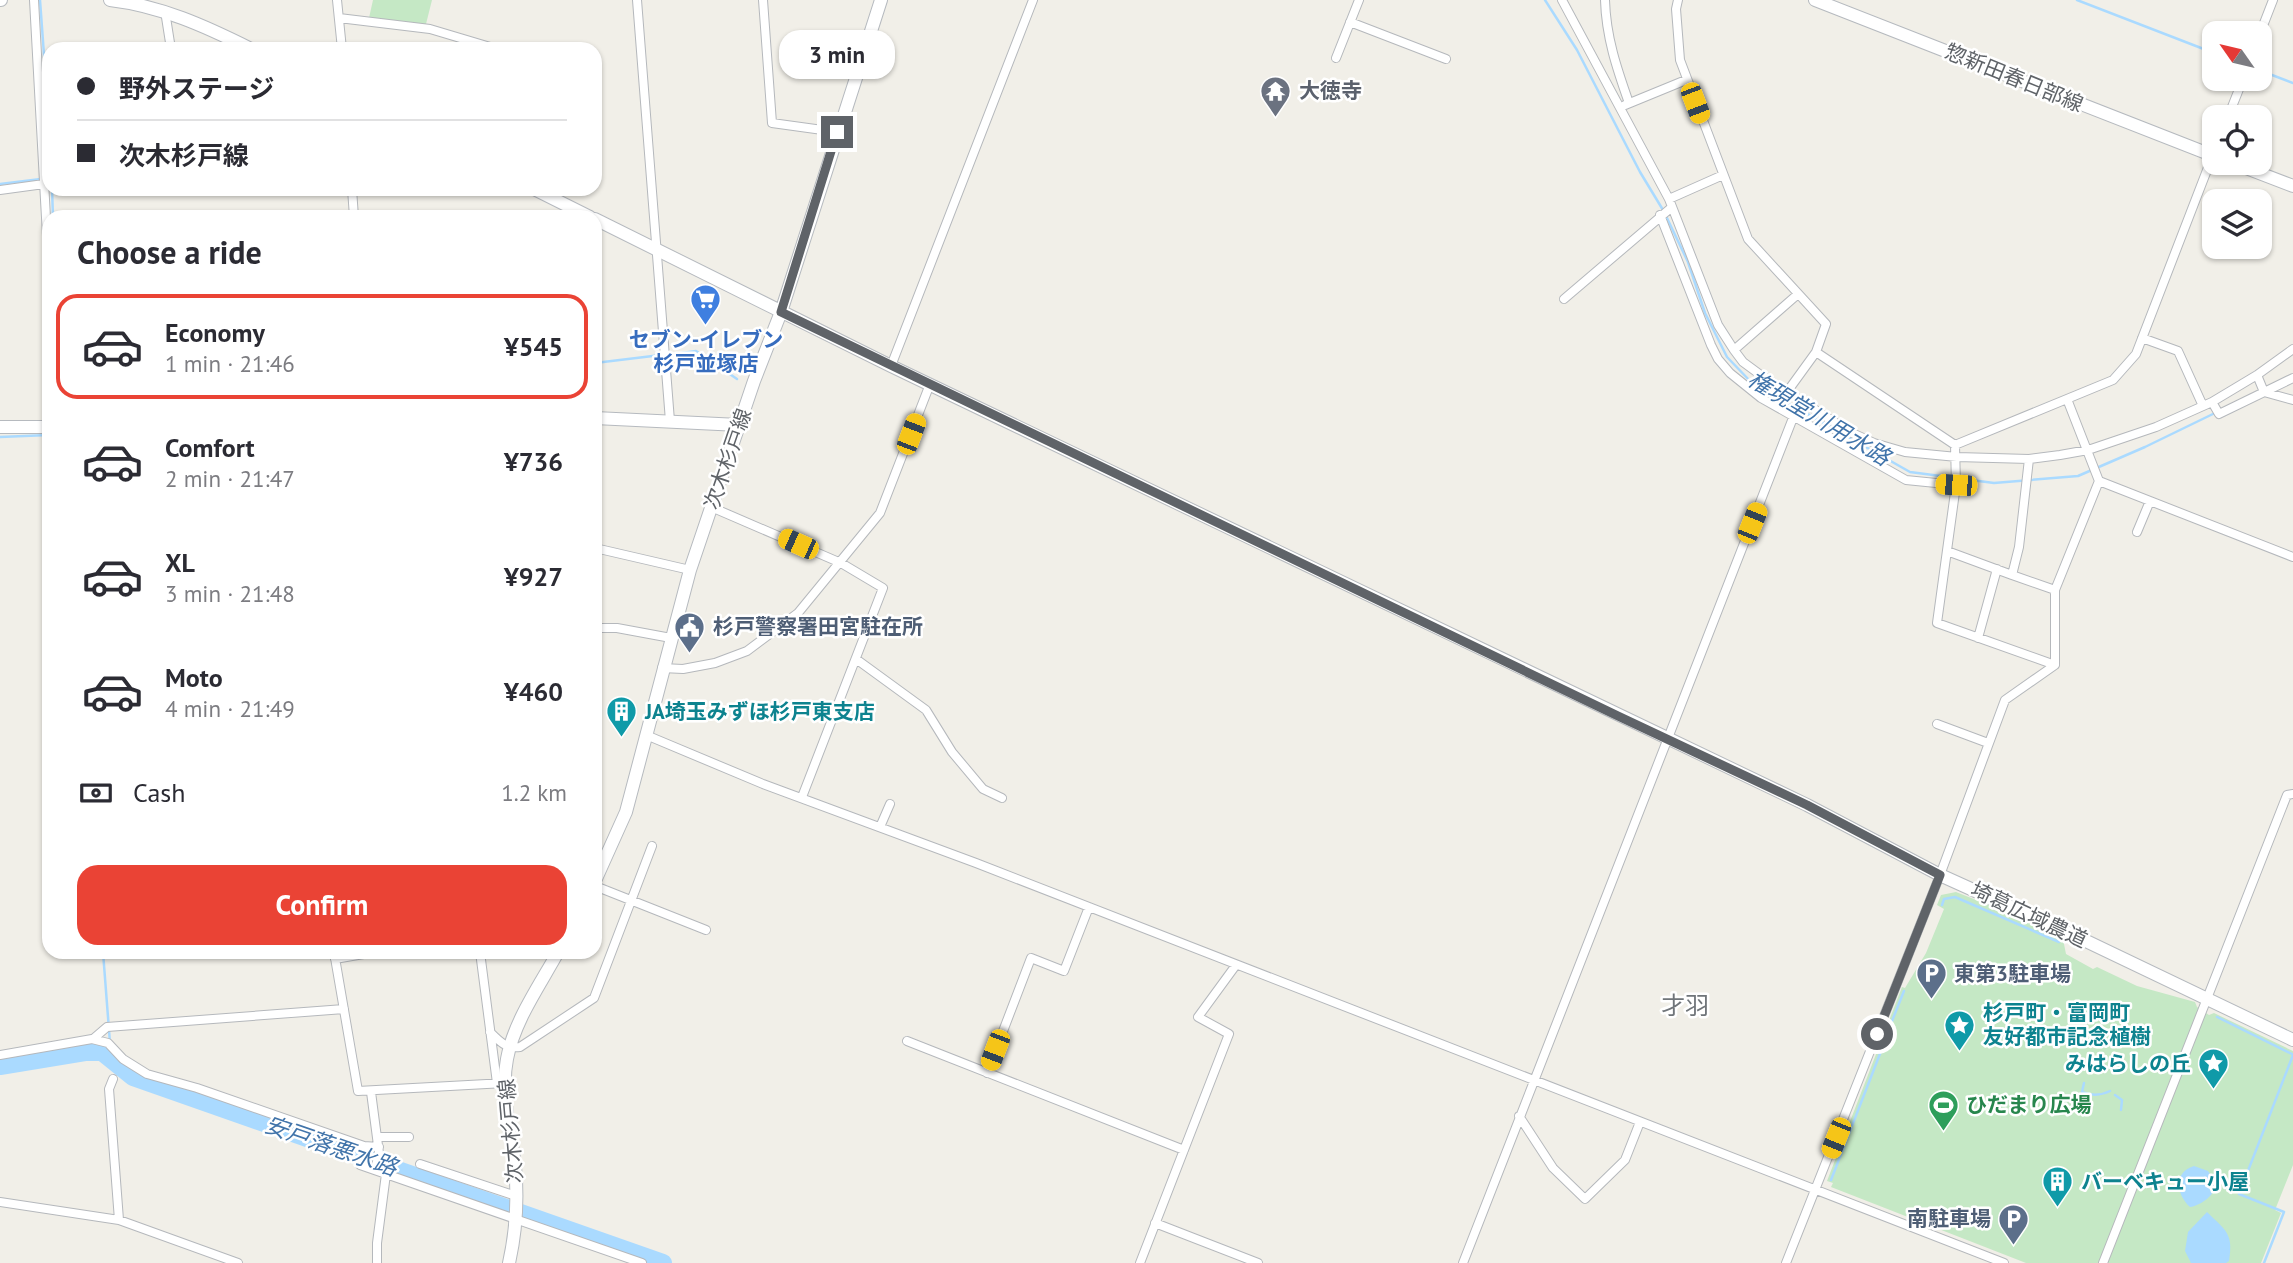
<!DOCTYPE html>
<meta charset="utf-8">
<style>
:root{--surface:#fff;--page:#f2f2f3;--text:#2b2b33;--muted:#7c7c81;--line:#e1e1e2;--accent:#ea4335}
body{margin:0;font-family:"PT Sans","Noto Sans JP",sans-serif;background:var(--page);color:var(--text);height:100vh;display:flex;flex-direction:column;font-size:26px;white-space:nowrap}
*{box-sizing:border-box;margin:0}
p{font-size:23px;color:var(--muted)}
.icon{flex:none;width:38px;height:38px;fill:none;stroke:currentColor;stroke-width:2;stroke-linecap:round;stroke-linejoin:round}
.map{position:relative;flex:1;overflow:hidden}
.side{position:absolute;left:42px;top:210px;width:560px;height:749px;display:flex;flex-direction:column;background:var(--surface);border-radius:21px;box-shadow:0 2px 5px #0004}
.side>*{flex:none}
.top-card{position:absolute;left:42px;top:42px;width:560px;height:154px;border-radius:21px;box-shadow:0 2px 5px #0004;display:grid;align-content:center;height:154px;padding:0 35px;background:var(--surface)}
.needle{width:46px;rotate:304deg}
.fabs{position:absolute;left:2202px;top:21px;display:grid;gap:14px}
.fabs a{display:grid;place-items:center;width:70px;height:70px;border-radius:14px;background:var(--surface);box-shadow:0 2px 5px #0004;font-size:35px}
.end{position:absolute;width:32px;height:32px;margin:-16px;border:9px solid #5f6368;background:#fff;box-shadow:0 0 0 4px #fff}
.from{border-radius:50%}
.bubble{position:absolute;height:49px;border-radius:21px;background:var(--surface);box-shadow:0 2px 5px #0004;font-size:23px;font-weight:800;line-height:49px;text-align:center}
.car{position:absolute;width:21px;height:42px;margin:-21px -10px;border-radius:9px;box-shadow:0 0 5px 2px #0007;background:linear-gradient(#f5c518 24%,#345 0 40%,#f5c518 0 76%,#345 0 86%,#f5c518 0)}
.top-card b{display:flex;align-items:center;gap:24px;height:66px;font-size:26px}
.top-card b+b{border-top:2px solid var(--line)}
.top-card i{width:18px;height:18px;background:var(--text)}
ul{padding:0;list-style:none}
li{display:flex;align-items:center;gap:21px;height:105px;margin:0 14px 10px;padding:0 21px;border:4px solid transparent;border-radius:21px}
li div{flex:1}
li b{display:block;font-size:26px}
li em{font-style:normal;font-weight:800}
li.on{border-color:var(--accent)}
li>.icon{width:63px;height:63px;stroke-width:1.5}
h2{padding:0 35px;font-size:32px;line-height:84px}
.pay{display:flex;align-items:center;gap:18px;height:77px;padding:0 35px;font-size:26px}
.pay p{margin-inline-start:auto}
.cta{display:flex;gap:14px;margin-top:auto;padding:14px 35px}
.cta a{flex:1;height:80px;border-radius:21px;background:var(--accent);color:#fff;font-size:28px;font-weight:800;line-height:80px;text-align:center}
.map>svg:first-child{display:block}
.green{fill:#c5e8c5}
.water{fill:#aadaff}
.lines{fill:none;stroke-linecap:round;stroke-linejoin:round}
.stream{stroke:#aadaff;stroke-width:2.5}
.river{stroke:#aadaff;stroke-width:18}
.street-casing{stroke:#b5b8bc;stroke-width:10}
.secondary-casing{stroke:#b6babf;stroke-width:14}
.street{stroke:#fff;stroke-width:8}
.secondary{stroke:#fff;stroke-width:12}
.route{stroke:#5f6368;stroke-width:9}
.labels{text-anchor:middle;stroke-width:5;stroke-linejoin:round;paint-order:stroke}
.street-label{font-size:21px;fill:#5f6368;stroke:#fff}
.worship-label{font-size:21px;font-weight:bold;fill:#5b616d;stroke:#fff;text-anchor:start}
.shop-label{font-size:21px;font-weight:bold;fill:#366cbe;stroke:#fff}
.service-label{font-size:21px;font-weight:bold;fill:#4e5e75;stroke:#fff;text-anchor:start}
.culture-label{font-size:21px;font-weight:bold;fill:#0d838f;stroke:#fff;text-anchor:start}
.leisure-label{font-size:21px;font-weight:bold;fill:#27864d;stroke:#fff;text-anchor:start}
.water-label{font-size:23px;font-style:italic;fill:#4174aa;stroke:#fff}
.quarter-label{font-size:24px;fill:#70757a;stroke:#fff}
</style>
<div class="map">
<svg width="2293" height="1263" viewBox="0 0 2293 1263">
<rect width="100%" height="100%" fill="#f1efe8"/>
<!-- green -->
<path class="green" d="M373 0H432L426 24 423 25 369 18Z
M1956 892 2019 917 2063 939 2066 954 2093 969 2097 967 2137 986 2195 1002 2197 1007 2209 1015 2214 1013 2293 1051V1165L2275 1210 2281 1213 2261 1263H2026L1831 1187 1833 1183 1827 1181 1902 987 1905 988 1926 953 1944 909 1937 905 1941 895Z"/>
<!-- water -->
<path class="water" d="M2194 1166 2208 1171C2210 1174 2214 1178 2215 1182 2218 1194 2200 1206 2190 1207 2177 1195 2172 1173 2194 1166Z
M2207 1212C2225 1230 2234 1233 2229 1261L2226 1263H2191L2185 1251 2188 1232Z"/>
<g class="lines">
<!-- stream -->
<path class="stream" d="M40 0 49 124
M1545 0 1577 50 1640 172 1663 210
M2077 0 2214 53
M2259 70 2293 83
M0 184 49 178
M52 189 53 217
M1666 216 1688 262 1705 313 1727 357 1751 382 1910 472 1994 483 2078 476 2145 447 2217 412
M668 355 696 351 737 379
M595 363 661 355
M0 437 49 435
M1942 905 1944 899 1955 897 2059 942
M103 952 110 1043
M2217 1017 2292 1054
M1886 1036 1904 991
M111 1050V1061
M2084 1083 2082 1092C2092 1096 2100 1096 2110 1091
M2115 1095 2122 1100 2121 1110
M1831 1180 1883 1046
M2264 1263 2284 1212 2239 1194 2293 1055"/>
<!-- river -->
<path class="river" d="M0 1066 85 1052H102L133 1077 663 1263"/>
<defs>
<path id="street" d="M34 0 49 272
M337 0 342 49
M637 0 670 421
M763 0 772 123 837 132
M1562 0 1669 199 1718 325 1734 350 1743 362 1762 376 1850 432 1874 443 1905 452 1957 457 2029 459 2060 455 2088 450 2156 427 2212 402 2257 375 2293 349
M1605 0C1606 37 1617 69 1629 103
M1678 0 1676 9 1680 60 1748 239 1826 324 1816 352 1787 392
M165 11 171 49
M339 18 430 29 497 49
M1350 22 1446 59
M2259 36 2273 0
M1336 58 1359 0
M1625 105 1686 80
M2228 117 2243 79
M352 189 354 217
M0 190 44 184
M1669 199 1723 175
M1660 215 1711 345 1718 359 1730 373 1761 398 1906 480 1956 485
M1564 299 1672 207
M2142 338 2178 351 2203 406
M1734 350 1798 294
M1816 352 1955 445 2113 380 2136 354 2214 152
M891 366 1033 0
M2257 375 2264 392 2293 400
M2067 399 2099 481 2293 557
M2212 402 2219 414 2293 378
M1955 445 1956 485 1937 623 2055 665
M711 507 841 563 883 588 802 797
M2137 532 2150 501
M595 548 690 570
M1947 551 2012 575
M2055 590 2099 481
M595 628H617L671 638
M1978 638 1997 569
M856 659 926 710 952 752 983 789 1002 798
M662 668 683 669 715 663 747 651 798 613 880 513 930 384
M595 688V711
M1937 724 1988 743
M646 735 763 784 976 863 2004 1263
M880 827 890 804
M595 886 706 930
M334 952 358 1091 505 1083
M480 952 497 1083
M335 959 375 952
M490 1032C499 1041 506 1049 520 1047L594 998 652 846
M93 1039 107 1027 344 1009
M907 1041 1184 1150
M0 1055 92 1039 108 1043 123 1059 147 1074 197 1088 364 1146 379 1147
M987 1073 1031 958 1064 971 1089 907
M113 1079 109 1089 119 1220
M371 1092 379 1153 375 1170
M1519 1116 1553 1168 1585 1199 1625 1160 1640 1122
M377 1137H409
M420 1164 516 1196
M360 1165 642 1263
M0 1202 119 1220 238 1263
M1155 1223 1258 1263
M377 1263V1243L386 1174
M1140 1263 1229 1034 1198 1017 1236 965
M1463 1263 1800 400
M1786 1263 1940 875 2005 700 2055 665V590L2012 575 2019 547 2029 459
M2103 1263 2287 795 2293 794"/>
<path id="secondary" d="M0 0H1
M110 0C161 6 205 26 251 49
M1815 0 2214 156
M2233 163 2293 186
M534 189 590 217
M595 219 891 366 1807 805 1940 875 2086 941 2293 1040
M595 418 739 425
M0 427H49
M595 881 626 812 690 570 754 381 781 312 881 0
M509 1263C516 1232 518 1198 515 1166 511 1131 500 1094 507 1059 514 1021 540 985 558 952"/>
</defs>
<!-- street casing -->
<use href="#street" class="street-casing"/>
<!-- secondary casing -->
<use href="#secondary" class="secondary-casing"/>
<!-- street -->
<use href="#street" class="street"/>
<!-- secondary -->
<use href="#secondary" class="secondary"/>
</g>
<g class="lines">
<!-- route -->
<path class="route" d="M837 132 781 312 1618 716 1807 805 1940 875 1877 1034"/>
</g>
<!-- icons -->
<defs>
<symbol id="temple-pin" viewBox="-11 -11 22 30"><path d="M0 17L-7.5 6A9.5 9.5 0 1 1 7.5 6Z" fill="#6b7280" stroke="#fff"/><path d="M0-6L5-2H3V0L6.5 2.5H4V6H1.5V3h-3V6H-4V2.5H-6.5L-3 0V-2H-5Z" fill="#fff"/></symbol>
<symbol id="supermarket-pin" viewBox="-11 -11 22 30"><path d="M0 17L-7.5 6A9.5 9.5 0 1 1 7.5 6Z" fill="#3f7fe0" stroke="#fff"/><path d="M-6-5.5h2.5l.6 2H6L4.5 2H-2.5L-4.4-4H-6ZM-1.5 3.2a1.3 1.3 0 1 0 .1 0ZM3 3.2a1.3 1.3 0 1 0 .1 0Z" fill="#fff"/></symbol>
<symbol id="civic-pin" viewBox="-11 -11 22 30"><path d="M0 17L-7.5 6A9.5 9.5 0 1 1 7.5 6Z" fill="#5c6f8a" stroke="#fff"/><path d="M-.6-6.5H3V-4.5H.6V-3L4-1V1h2V6H-6V1h2V-1L-.6-3ZM-1.2 2.5V6h2.4V2.5Z" fill="#fff"/></symbol>
<symbol id="building-pin" viewBox="-11 -11 22 30"><path d="M0 17L-7.5 6A9.5 9.5 0 1 1 7.5 6Z" fill="#0f9aa8" stroke="#fff"/><path d="M-4-6H4V6H1V3H-1V6H-4ZM-2.5-4.3h1.7v1.8h-1.7ZM.8-4.3h1.7v1.8H.8ZM-2.5-1h1.7V.8h-1.7ZM.8-1h1.7V.8H.8Z" fill="#fff"/></symbol>
<symbol id="parking-pin" viewBox="-11 -11 22 30"><path d="M0 17L-7.5 6A9.5 9.5 0 1 1 7.5 6Z" fill="#5c6f8a" stroke="#fff"/><path d="M-3.5-5.5H1a3.5 3.5 0 0 1 0 7H-1V5.5H-3.5ZM-1-3.4V-.6H.8a1.4 1.4 0 0 0 0-2.8Z" fill="#fff"/></symbol>
<symbol id="sight-pin" viewBox="-11 -11 22 30"><path d="M0 17L-7.5 6A9.5 9.5 0 1 1 7.5 6Z" fill="#0f9aa8" stroke="#fff"/><path d="M0-6L1.8-2.2L6-1.7L2.9 1.2L3.7 5.4L0 3.3L-3.7 5.4L-2.9 1.2L-6-1.7L-1.8-2.2Z" fill="#fff"/></symbol>
<symbol id="stadium-pin" viewBox="-11 -11 22 30"><path d="M0 17L-7.5 6A9.5 9.5 0 1 1 7.5 6Z" fill="#2e9e5b" stroke="#fff"/><path d="M0-5a6.5 5 0 1 0 0 10a6.5 5 0 1 0 0-10ZM-3.5-1.8h7v3.6h-7Z" fill="#fff"/></symbol>
</defs>
<g fill-rule="evenodd">
<use href="#temple-pin" x="1258" y="74" width="35" height="47"/>
<use href="#supermarket-pin" x="688" y="282" width="35" height="47"/>
<use href="#civic-pin" x="672" y="610" width="35" height="47"/>
<use href="#building-pin" x="604" y="694" width="35" height="47"/>
<use href="#parking-pin" x="1914" y="956" width="35" height="47"/>
<use href="#sight-pin" x="1942" y="1008" width="35" height="47"/>
<use href="#sight-pin" x="2196" y="1046" width="35" height="47"/>
<use href="#stadium-pin" x="1926" y="1088" width="35" height="47"/>
<use href="#building-pin" x="2040" y="1164" width="35" height="47"/>
<use href="#parking-pin" x="1996" y="1202" width="35" height="47"/>
</g>
<g class="labels">
<!-- street labels -->
<g class="street-label">
<text transform="translate(2014 78) rotate(22)" y="7">惣新田春日部線</text>
<text transform="translate(728 459) rotate(-71)" y="7">次木杉戸線</text>
<text transform="translate(2029 915) rotate(25)" y="7">埼葛広域農道</text>
<text transform="translate(511 1131) rotate(-95)" y="7">次木杉戸線</text>
</g>
<!-- worship labels -->
<g class="worship-label">
<text x="1299" y="98">大徳寺</text>
</g>
<!-- shop labels -->
<g class="shop-label">
<text x="706" y="347">セブン-イレブン<tspan x="706" dy="24">杉戸並塚店</tspan></text>
</g>
<!-- service labels -->
<g class="service-label">
<text x="713" y="634">杉戸警察署田宮駐在所</text>
<text x="1954" y="981">東第3駐車場</text>
<text x="1991" y="1226" text-anchor="end">南駐車場</text>
</g>
<!-- culture labels -->
<g class="culture-label">
<text x="645" y="719">JA埼玉みずほ杉戸東支店</text>
<text x="1983" y="1020">杉戸町・富岡町<tspan x="1983" dy="24">友好都市記念植樹</tspan></text>
<text x="2191" y="1071" text-anchor="end">みはらしの丘</text>
<text x="2081" y="1189">バーベキュー小屋</text>
</g>
<!-- leisure labels -->
<g class="leisure-label">
<text x="1966" y="1112">ひだまり広場</text>
</g>
<!-- water labels -->
<g class="water-label">
<text transform="translate(1819 418) rotate(31)" y="8">権現堂川用水路</text>
<text transform="translate(331 1146) rotate(19)" y="8">安戸落悪水路</text>
</g>
<!-- quarter labels -->
<g class="quarter-label">
<text x="1685" y="1014">才羽</text>
</g>
</g>
</svg>
<div class="fabs">
<a><svg class="needle" viewBox="-14 -14 28 28"><path d="M0-13l5 13h-10z" fill="#e53935"/><path d="M0 13l5-13h-10z" fill="#7c7c81"/></svg></a>
<a><svg class="icon" aria-label="locate" viewBox="0 0 24 24"><circle cx="12" cy="12" r="6"/><path d="M12 2v4M12 18v4M2 12h4M18 12h4"/></svg></a>
<a><svg class="icon" aria-label="layers" viewBox="0 0 24 24"><path d="M12 4l9 5-9 5-9-5zM3 14l9 5 9-5"/></svg></a>
</div>
<i class="end from" style="left:1877px;top:1034px"></i>
<i class="end" style="left:837px;top:132px"></i>
<div class="bubble" style="left:779px;top:30px;width:116px">3 min</div>
<i class="car" style="left:1695px;top:103px;rotate:159deg"></i>
<i class="car" style="left:911px;top:434px;rotate:21deg"></i>
<i class="car" style="left:1956px;top:485px;rotate:273deg"></i>
<i class="car" style="left:1752px;top:523px;rotate:22deg"></i>
<i class="car" style="left:798px;top:544px;rotate:294deg"></i>
<i class="car" style="left:995px;top:1050px;rotate:201deg"></i>
<i class="car" style="left:1836px;top:1138px;rotate:202deg"></i>
<div class="top-card">
<b><i class="from"></i>野外ステージ</b>
<b><i></i>次木杉戸線</b>
</div>
<section class="side">
<h2>Choose a ride</h2>
<ul>
<li class="on"><svg class="icon" aria-label="car" viewBox="0 0 24 24"><path d="M5 17H2v-5l4-1 3-4h7l3 4 3 1v5h-3M9 17h6M6 11h13"/><circle cx="7" cy="17" r="2"/><circle cx="17" cy="17" r="2"/></svg><div><b>Economy</b><p>1 min · 21:46</p></div><em>¥545</em></li>
<li><svg class="icon" aria-label="car" viewBox="0 0 24 24"><path d="M5 17H2v-5l4-1 3-4h7l3 4 3 1v5h-3M9 17h6M6 11h13"/><circle cx="7" cy="17" r="2"/><circle cx="17" cy="17" r="2"/></svg><div><b>Comfort</b><p>2 min · 21:47</p></div><em>¥736</em></li>
<li><svg class="icon" aria-label="car" viewBox="0 0 24 24"><path d="M5 17H2v-5l4-1 3-4h7l3 4 3 1v5h-3M9 17h6M6 11h13"/><circle cx="7" cy="17" r="2"/><circle cx="17" cy="17" r="2"/></svg><div><b>XL</b><p>3 min · 21:48</p></div><em>¥927</em></li>
<li><svg class="icon" aria-label="car" viewBox="0 0 24 24"><path d="M5 17H2v-5l4-1 3-4h7l3 4 3 1v5h-3M9 17h6M6 11h13"/><circle cx="7" cy="17" r="2"/><circle cx="17" cy="17" r="2"/></svg><div><b>Moto</b><p>4 min · 21:49</p></div><em>¥460</em></li>
</ul>
<div class="pay"><svg class="icon" aria-label="cash" viewBox="0 0 24 24"><path d="M3 7h18v10H3z"/><circle cx="12" cy="12" r="2"/></svg>Cash<p>1.2 km</p></div>
<div class="cta"><a>Confirm</a></div>
</section>
</div>
